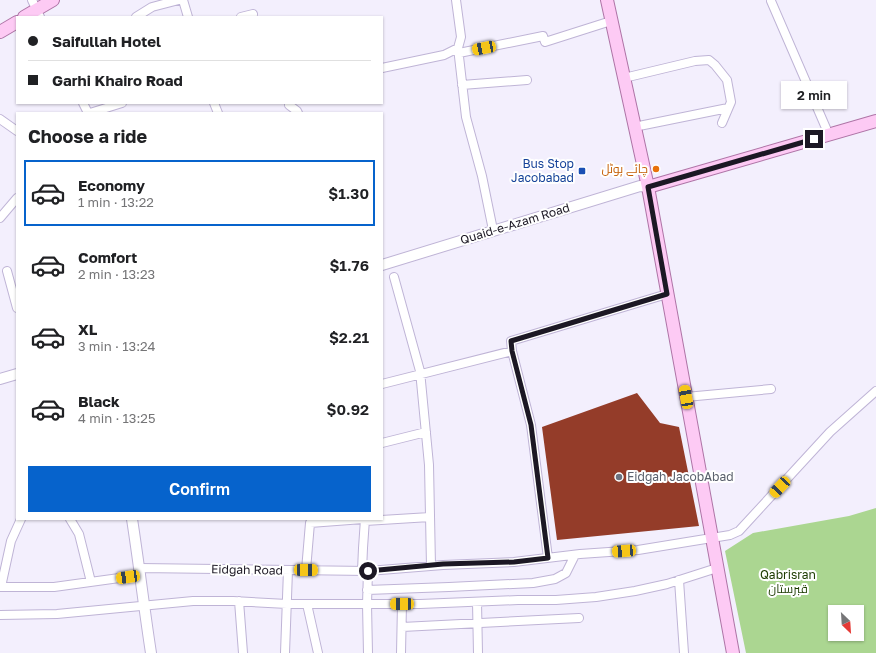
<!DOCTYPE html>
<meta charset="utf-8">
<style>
:root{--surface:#fff;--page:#f6f6f6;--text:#202124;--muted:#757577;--line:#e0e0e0;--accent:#0663cc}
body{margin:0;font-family:"Golos Text",Cairo,sans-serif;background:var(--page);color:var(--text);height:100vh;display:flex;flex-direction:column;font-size:15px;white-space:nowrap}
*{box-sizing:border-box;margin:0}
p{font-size:13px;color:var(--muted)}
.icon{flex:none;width:22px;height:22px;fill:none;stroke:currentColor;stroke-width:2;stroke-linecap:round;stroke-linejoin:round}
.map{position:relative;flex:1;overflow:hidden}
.sheet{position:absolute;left:16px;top:112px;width:367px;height:408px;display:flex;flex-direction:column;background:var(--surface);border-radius:0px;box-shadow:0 1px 3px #0004}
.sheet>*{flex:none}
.banner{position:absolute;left:16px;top:16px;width:367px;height:88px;border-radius:0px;box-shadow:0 1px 3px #0004;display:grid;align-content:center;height:88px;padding:0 12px;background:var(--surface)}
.needle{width:26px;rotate:155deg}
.controls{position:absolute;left:828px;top:605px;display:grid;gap:8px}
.controls a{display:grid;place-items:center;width:36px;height:36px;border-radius:0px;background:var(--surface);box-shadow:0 1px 3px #0004;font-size:20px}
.end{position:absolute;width:18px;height:18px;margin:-9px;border:5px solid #1c1824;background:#fff;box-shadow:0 0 0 2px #fff}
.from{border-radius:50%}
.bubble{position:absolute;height:28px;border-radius:0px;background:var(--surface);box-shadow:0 1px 3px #0004;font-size:13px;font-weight:600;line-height:28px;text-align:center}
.car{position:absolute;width:12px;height:24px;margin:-12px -6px;border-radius:5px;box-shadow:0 0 3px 1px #0007;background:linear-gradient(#f5c518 24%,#345 0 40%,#f5c518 0 76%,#345 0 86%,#f5c518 0)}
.banner b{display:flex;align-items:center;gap:14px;height:38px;font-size:15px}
.banner b+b{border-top:1px solid var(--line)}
.banner i{width:10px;height:10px;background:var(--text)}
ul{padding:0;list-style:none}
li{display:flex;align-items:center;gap:12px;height:66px;margin:0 8px 6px;padding:0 4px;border:2px solid transparent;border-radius:0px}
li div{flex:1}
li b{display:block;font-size:15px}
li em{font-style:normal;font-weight:600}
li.on{border-color:var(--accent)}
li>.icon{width:36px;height:36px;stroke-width:1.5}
h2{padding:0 12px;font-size:18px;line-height:48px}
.cta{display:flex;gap:8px;margin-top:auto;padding:8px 12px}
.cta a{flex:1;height:46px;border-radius:0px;background:var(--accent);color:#fff;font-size:16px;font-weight:600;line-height:46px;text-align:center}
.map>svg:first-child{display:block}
.green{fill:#abd691;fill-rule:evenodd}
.building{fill:#943c29}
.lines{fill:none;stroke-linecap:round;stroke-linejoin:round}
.minor-casing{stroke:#bfb4d6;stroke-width:10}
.tertiary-casing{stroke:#bfb4d6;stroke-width:12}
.primary-casing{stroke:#ae74a6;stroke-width:14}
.minor{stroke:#fff;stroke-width:8}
.tertiary{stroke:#fff;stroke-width:10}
.primary{stroke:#fdcaf4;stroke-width:12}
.route{stroke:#1c1824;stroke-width:5}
.food-dot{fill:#e8710a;stroke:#fff;stroke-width:1.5}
.transit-dot{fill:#1a4fb4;stroke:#fff;stroke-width:1.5}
.worship-dot{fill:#6b7280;stroke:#fff;stroke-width:1.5}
.labels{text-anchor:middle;stroke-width:4;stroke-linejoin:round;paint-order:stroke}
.transit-label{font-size:12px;fill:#164399;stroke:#fff;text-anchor:end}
.food-label{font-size:12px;fill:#c56008;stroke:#fff;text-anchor:end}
.street-label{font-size:12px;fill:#1c1824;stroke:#fff}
.worship-label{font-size:12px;fill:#5b616d;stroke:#fff;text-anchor:start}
.park-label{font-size:12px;fill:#1c3b00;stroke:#fff}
</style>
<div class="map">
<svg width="876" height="653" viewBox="0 0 876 653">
<rect width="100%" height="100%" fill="#f3effd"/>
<!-- green -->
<path class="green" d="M876 508V653H746L725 551 753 533 849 516ZM835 612H857V634H835Z"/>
<!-- building -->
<path class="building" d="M637 393 660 423 679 427 699 526 557 540 542 427Z"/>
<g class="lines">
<defs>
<path id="minor" d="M32 0 40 17
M183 0 188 17
M771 1 829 135
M136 17 152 7 179 0
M241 17 253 14
M458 48 466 117 482 176 493 230
M459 53 543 36 545 42 611 21
M382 68 444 55 458 48 461 37 456 0
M624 78 695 61 709 60 715 65 727 80 731 102 722 123
M462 85 527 80
M83 103 88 113
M214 103 218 113
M289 105 297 111 298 113
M90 113 122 103
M0 119 17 131
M634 127 728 108
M0 218 17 198
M7 271 17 308
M394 277 420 371 429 465 431 566
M382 384 512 351
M686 397 771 389
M382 443 426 432
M70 519 79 534 91 582
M365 521 430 517
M548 558 531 425 512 351 511 341 667 294
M140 568 368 571 443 565 514 562 580 554 638 550 730 535 739 531 830 432 876 391
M306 570 310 523 363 519
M362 571 363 548 365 519
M679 580 684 653
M0 587H54L141 575
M1 587 11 541 21 519
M367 590 449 587 533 583 555 579 566 573 575 555
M239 601 243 653
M477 602 478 653
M307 604 318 653
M0 615 57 614 193 601H233L287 604H420L518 600H556L596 597 635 591 667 584 717 568
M402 627 579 618
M285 653 288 570
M368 653 367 604 368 571
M401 653 402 604"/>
<path id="tertiary" d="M382 265 640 186 648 187
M0 379 17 374
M132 519C139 564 144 608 151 653"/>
<path id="primary" d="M607 0 648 187 733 653
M24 17 53 0
M0 32 17 22
M648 187 876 121"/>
</defs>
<!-- minor casing -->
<use href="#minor" class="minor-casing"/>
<!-- tertiary casing -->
<use href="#tertiary" class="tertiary-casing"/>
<!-- primary casing -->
<use href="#primary" class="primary-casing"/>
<!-- minor -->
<use href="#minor" class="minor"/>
<!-- tertiary -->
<use href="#tertiary" class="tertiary"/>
<!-- primary -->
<use href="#primary" class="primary"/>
</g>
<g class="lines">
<!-- route -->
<path class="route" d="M368 571 443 564 514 562 548 558 531 425 512 351 511 341 667 294 648 187 814 139"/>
</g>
<!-- markers -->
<circle class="food-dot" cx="656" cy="169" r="4"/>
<rect class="transit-dot" x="578" y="167" width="8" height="8" rx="2"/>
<circle class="worship-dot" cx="619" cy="477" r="4"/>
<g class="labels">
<!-- transit labels -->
<g class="transit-label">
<text x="574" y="168">Bus Stop<tspan x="574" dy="14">Jacobabad</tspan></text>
</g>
<!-- food labels -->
<g class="food-label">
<text x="648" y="173">چائے ہوٹل</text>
</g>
<!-- street labels -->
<g class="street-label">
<text transform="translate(515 224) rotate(-17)" y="4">Quaid-e-Azam Road</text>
<text transform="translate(247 570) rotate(1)" y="4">Eidgah Road</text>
</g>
<!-- worship labels -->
<g class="worship-label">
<text x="627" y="481">Eidgah JacobAbad</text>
</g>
<!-- park labels -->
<g class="park-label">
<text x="788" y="579">Qabrisran<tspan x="788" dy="14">قبرستان</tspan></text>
</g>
</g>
</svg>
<div class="controls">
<a><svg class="needle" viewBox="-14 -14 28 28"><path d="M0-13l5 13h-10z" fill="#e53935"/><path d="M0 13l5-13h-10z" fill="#757577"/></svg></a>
</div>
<i class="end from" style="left:368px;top:571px"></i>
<i class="end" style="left:814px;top:139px"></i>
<div class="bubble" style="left:781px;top:81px;width:66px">2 min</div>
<i class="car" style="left:484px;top:48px;rotate:259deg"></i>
<i class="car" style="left:686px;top:397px;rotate:350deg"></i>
<i class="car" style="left:780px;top:487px;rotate:223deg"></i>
<i class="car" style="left:624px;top:551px;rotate:266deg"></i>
<i class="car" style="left:306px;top:570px;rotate:91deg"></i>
<i class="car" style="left:128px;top:577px;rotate:262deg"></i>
<i class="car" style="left:402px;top:604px;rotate:270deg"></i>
<div class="banner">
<b><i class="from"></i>Saifullah Hotel</b>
<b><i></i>Garhi Khairo Road</b>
</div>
<section class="sheet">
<h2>Choose a ride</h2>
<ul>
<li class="on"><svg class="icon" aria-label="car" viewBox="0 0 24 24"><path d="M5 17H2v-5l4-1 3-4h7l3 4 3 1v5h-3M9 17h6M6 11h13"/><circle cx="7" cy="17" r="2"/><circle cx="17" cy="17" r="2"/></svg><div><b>Economy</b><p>1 min · 13:22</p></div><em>$1.30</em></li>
<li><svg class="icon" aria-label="car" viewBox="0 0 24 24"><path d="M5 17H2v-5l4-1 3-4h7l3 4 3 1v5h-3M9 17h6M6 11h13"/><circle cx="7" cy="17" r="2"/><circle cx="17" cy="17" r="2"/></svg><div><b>Comfort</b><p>2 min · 13:23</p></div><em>$1.76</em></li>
<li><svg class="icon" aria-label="car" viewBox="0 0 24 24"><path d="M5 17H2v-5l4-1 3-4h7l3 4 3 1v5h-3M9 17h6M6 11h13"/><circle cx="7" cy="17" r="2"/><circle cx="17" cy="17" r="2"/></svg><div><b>XL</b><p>3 min · 13:24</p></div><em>$2.21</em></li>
<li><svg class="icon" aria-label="car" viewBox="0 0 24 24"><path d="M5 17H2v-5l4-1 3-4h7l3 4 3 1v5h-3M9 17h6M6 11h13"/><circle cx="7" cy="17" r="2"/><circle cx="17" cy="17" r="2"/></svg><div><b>Black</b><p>4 min · 13:25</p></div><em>$0.92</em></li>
</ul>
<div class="cta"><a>Confirm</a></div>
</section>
</div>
